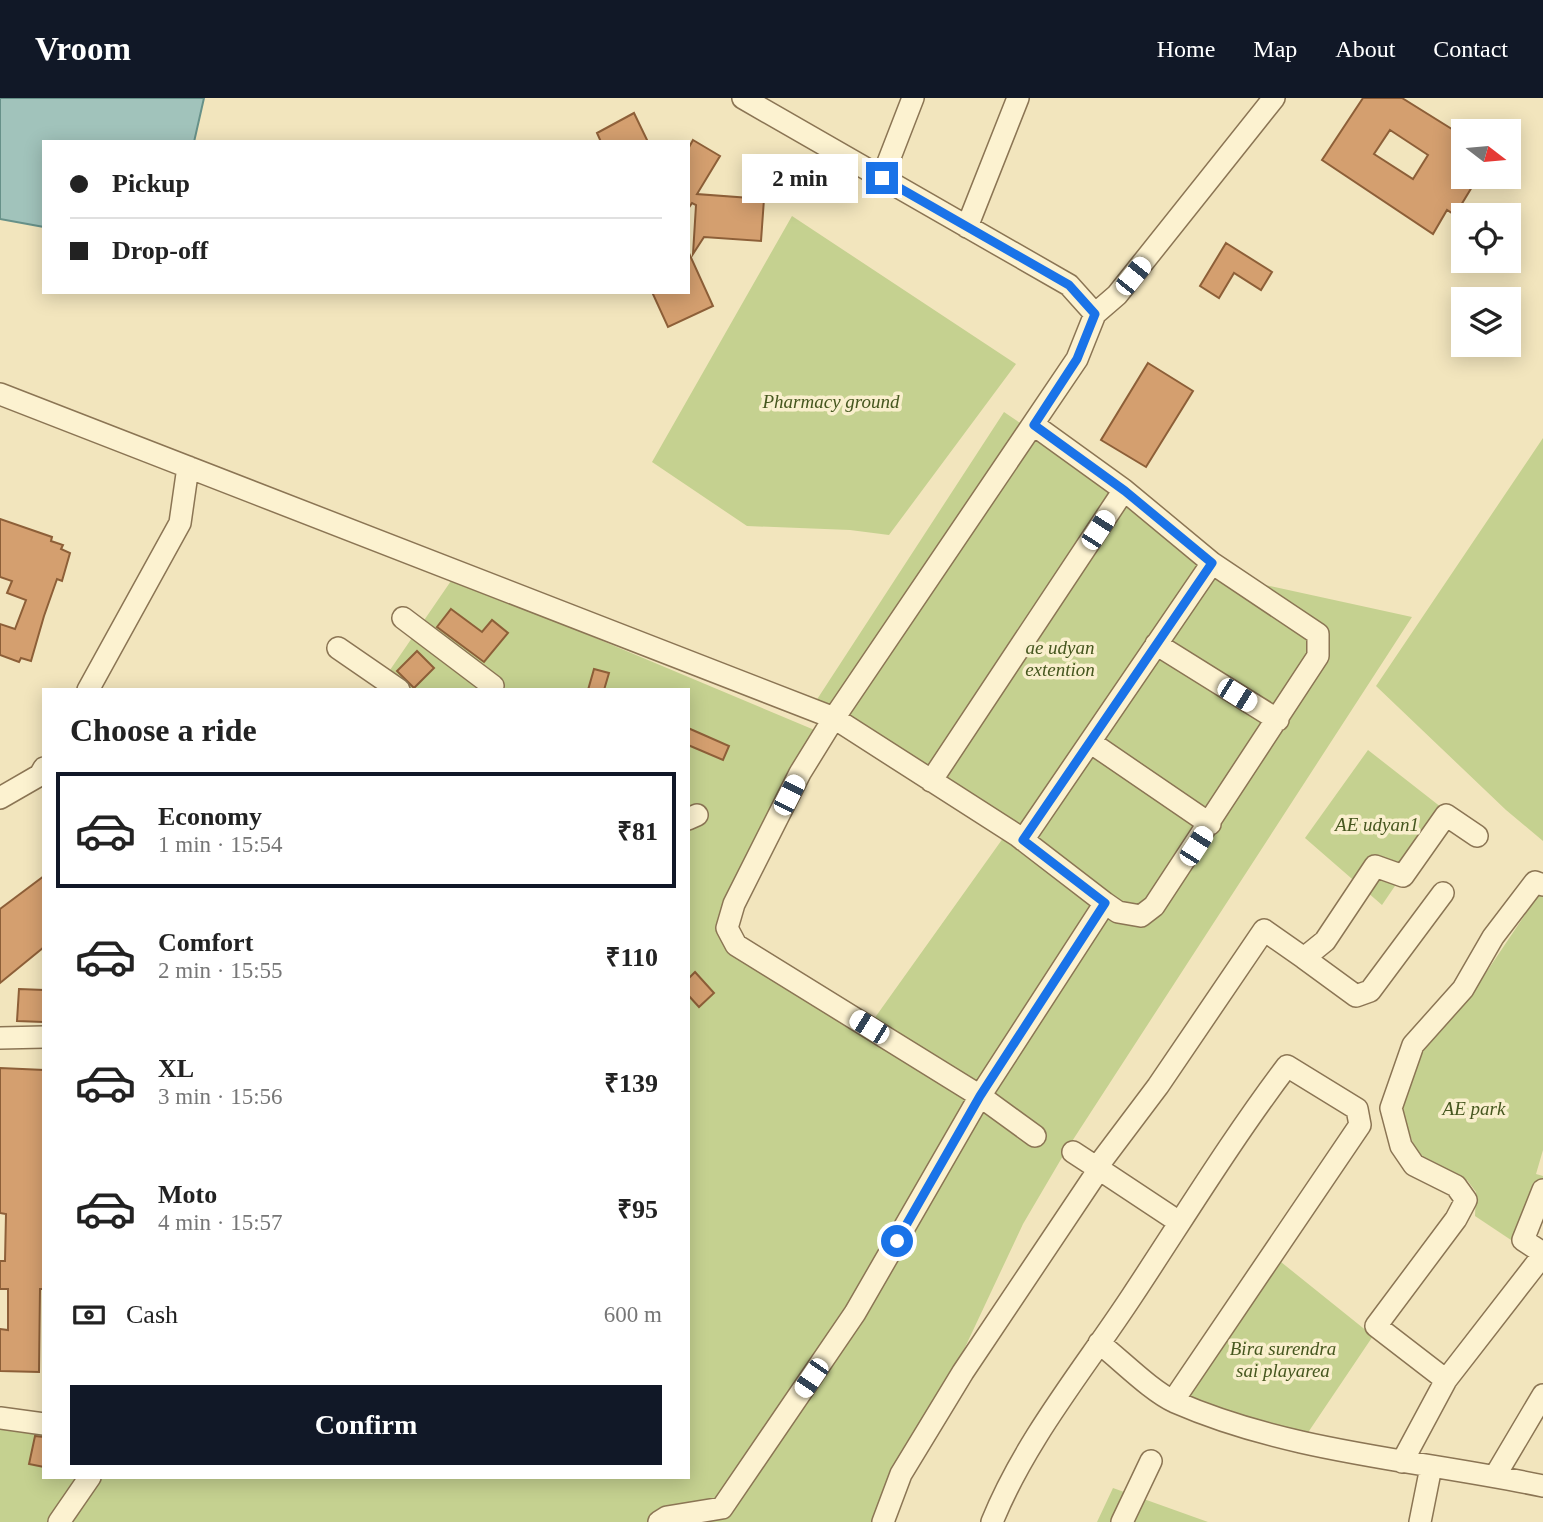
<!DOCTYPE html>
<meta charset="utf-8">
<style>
:root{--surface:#fff;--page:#f2f2f2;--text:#222;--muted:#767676;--line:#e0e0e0;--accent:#111827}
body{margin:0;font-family:"Times New Roman",serif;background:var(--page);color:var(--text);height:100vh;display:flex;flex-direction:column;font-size:26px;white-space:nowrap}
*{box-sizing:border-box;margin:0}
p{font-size:23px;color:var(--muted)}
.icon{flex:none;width:38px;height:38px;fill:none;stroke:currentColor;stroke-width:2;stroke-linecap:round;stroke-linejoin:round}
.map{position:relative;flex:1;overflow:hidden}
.side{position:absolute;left:42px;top:590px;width:648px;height:791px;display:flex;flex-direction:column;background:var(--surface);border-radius:0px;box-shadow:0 4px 18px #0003}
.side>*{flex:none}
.banner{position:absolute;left:42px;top:42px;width:648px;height:154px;border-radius:0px;box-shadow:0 4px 18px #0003;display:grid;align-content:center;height:154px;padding:0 28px;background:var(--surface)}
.needle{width:46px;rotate:106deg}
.buttons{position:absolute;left:1451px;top:21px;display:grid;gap:14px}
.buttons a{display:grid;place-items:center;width:70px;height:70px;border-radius:0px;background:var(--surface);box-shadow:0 4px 18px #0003;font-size:35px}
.end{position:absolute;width:32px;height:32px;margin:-16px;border:9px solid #1a73e8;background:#fff;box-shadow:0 0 0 4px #fff}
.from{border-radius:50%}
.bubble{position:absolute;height:49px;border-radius:0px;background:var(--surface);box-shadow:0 4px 18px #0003;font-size:23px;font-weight:700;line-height:49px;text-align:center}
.car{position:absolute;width:21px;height:42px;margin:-21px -10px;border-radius:9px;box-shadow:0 0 5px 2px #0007;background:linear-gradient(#fff 24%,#345 0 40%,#fff 0 76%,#345 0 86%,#fff 0)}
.banner b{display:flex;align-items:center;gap:24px;height:66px;font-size:26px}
.banner b+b{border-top:2px solid var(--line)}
.banner i{width:18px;height:18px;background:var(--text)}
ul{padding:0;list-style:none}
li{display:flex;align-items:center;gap:21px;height:116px;margin:0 14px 10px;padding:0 14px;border:4px solid transparent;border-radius:0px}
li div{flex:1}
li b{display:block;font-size:26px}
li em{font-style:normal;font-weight:700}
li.active{border-color:var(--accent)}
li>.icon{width:63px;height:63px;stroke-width:1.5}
h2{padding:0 28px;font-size:32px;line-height:84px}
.pay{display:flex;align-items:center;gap:18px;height:77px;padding:0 28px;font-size:26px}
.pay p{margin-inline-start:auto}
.action{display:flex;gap:14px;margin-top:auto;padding:14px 28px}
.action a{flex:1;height:80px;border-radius:0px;background:var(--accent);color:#fff;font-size:28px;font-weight:700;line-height:80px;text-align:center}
header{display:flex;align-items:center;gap:42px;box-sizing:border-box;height:98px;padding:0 35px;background:var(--accent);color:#fff}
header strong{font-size:33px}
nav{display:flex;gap:38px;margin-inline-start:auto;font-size:24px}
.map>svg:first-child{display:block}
.green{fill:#c5d190}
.water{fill:#a1c3bb;stroke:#679189;stroke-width:2}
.building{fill:#d49f6f;stroke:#8d5f38;stroke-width:2;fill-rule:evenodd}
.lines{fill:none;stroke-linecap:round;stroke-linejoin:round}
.minor-casing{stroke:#8b7554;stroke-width:24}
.minor{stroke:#fcf2d0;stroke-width:21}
.route{stroke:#1a73e8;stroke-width:9}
.labels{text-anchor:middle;stroke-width:7;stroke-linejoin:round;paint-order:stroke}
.park-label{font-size:19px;font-style:italic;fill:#46571f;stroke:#f9efcd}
</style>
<header>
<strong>Vroom</strong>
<nav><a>Home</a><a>Map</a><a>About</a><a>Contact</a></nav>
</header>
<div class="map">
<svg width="1543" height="1424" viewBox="0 0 1543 1424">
<rect width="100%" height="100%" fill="#f2e5bd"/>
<!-- green -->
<path class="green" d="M792 118 1016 266 889 437 850 432 747 428 652 364Z
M1004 314 1256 485 1412 519 1067 1051 1023 1126 883 1424H61L94 1379H688V592L377 591 453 480 824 636 727 829 869 928 1006 736 814 606Z
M1543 340V743L1506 712 1376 588Z
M1368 652 1446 713 1382 807 1305 740Z
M1539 796 1543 799V1052L1536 1076 1543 1078V1086L1511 1142 1475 1118 1476 1094 1467 1082 1448 1084 1417 1055 1400 1011 1421 951 1475 891Z
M1276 1160 1373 1238 1307 1336 1267 1328 1183 1299Z
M0 1322 44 1328V1379H87L56 1424H0Z
M1113 1390 1208 1424H1097Z"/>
<!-- water -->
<path class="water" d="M0 0H204L194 44H44V129L0 121Z"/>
<!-- building -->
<path class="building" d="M1363 0H1402L1463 38V79H1478L1455 117 1447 112 1433 136 1322 62ZM1390 32 1428 57 1413 81 1374 56Z
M634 15 648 44H601L597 35Z
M693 42 720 58 697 96 764 101 761 143 704 139 693 156 696 107 692 105 688 111V51Z
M1226 145 1272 174 1261 192 1234 175 1219 200 1200 188Z
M688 153 713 208 668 229 652 194H688Z
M1148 265 1193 293 1146 369 1101 342Z
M0 421 52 439 51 443 63 447 61 451 70 455 62 483 57 481 44 518 31 563 21 560 19 564 0 557V526L15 531 26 502 7 495 12 483 0 479Z
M451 511 482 534 492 522 508 535 484 564 437 529Z
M417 553 434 570 414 590 397 573Z
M594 571 609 575 604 592H588Z
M688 630 729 648 723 662 688 647Z
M44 778V849L0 885V811Z
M695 874 714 895 699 909 688 897V881Z
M19 891 44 892 43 924 17 923Z
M0 970 44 972V1191H40L39 1274 0 1273V1231L8 1232V1191H0V1163H5L6 1116 0 1115Z
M35 1338 44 1339V1369L29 1366Z"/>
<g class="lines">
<defs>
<path id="minor" d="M743 0 1069 187 1095 216 1077 261 834 620 1018 738 1105 805 980 998 1035 1038
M882 80 913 0
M967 129 1018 0
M1095 216 1117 197 1274 0
M0 296 834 620 800 675 734 806 727 830 736 847 980 998 855 1215 722 1410 667 1419 659 1424
M1034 327 1124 392 1212 465 1318 536V558L1154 808 1141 818 1118 814 1105 805
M403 520 493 588 490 592
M1156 546 1278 622
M338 550 399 592
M88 592 180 425 188 369
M1090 644 1210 726
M931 683 1124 392
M0 700 40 677 44 670
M688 721 697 717
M1023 742 1212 465
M1304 860 1356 898 1370 893 1443 795
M0 940 44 939
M1097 1069 1158 988 1264 832 1304 860 1325 843 1375 768 1403 778 1446 717 1477 738
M1099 1071 1179 1124
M1543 1092 1523 1142 1543 1155
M1099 1245C1121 1262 1151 1293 1175 1304 1292 1355 1420 1362 1543 1388
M1446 1282 1376 1228 1456 1121 1466 1102 1456 1088 1414 1067 1401 1048 1391 1010 1413 947 1463 891 1493 839 1535 784 1543 787
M0 1320 44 1326
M1402 1364 1446 1282 1543 1157
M1495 1378 1543 1297
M59 1424 90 1379
M883 1424 901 1376 963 1274 1099 1071 1073 1054
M992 1424C1025 1342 1084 1271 1132 1198 1183 1121 1231 1042 1287 968L1357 1011 1360 1027 1173 1303
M1122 1424 1151 1363
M1420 1424 1431 1369"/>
</defs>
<!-- minor casing -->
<use href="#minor" class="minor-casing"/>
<!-- minor -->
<use href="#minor" class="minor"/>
</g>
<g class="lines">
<!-- route -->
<path class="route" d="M882 80 1069 187 1095 216 1077 261 1034 327 1125 393 1212 465 1023 742 1105 805 980 998 897 1143"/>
</g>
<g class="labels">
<!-- park labels -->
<g class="park-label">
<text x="831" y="310">Pharmacy ground</text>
<text x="1060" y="556">ae udyan<tspan x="1060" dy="22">extention</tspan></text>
<text x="1377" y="733">AE udyan1</text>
<text x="1474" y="1017">AE park</text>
<text x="1283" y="1257">Bira surendra<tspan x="1283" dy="22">sai playarea</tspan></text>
</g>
</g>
</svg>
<div class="buttons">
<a><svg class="needle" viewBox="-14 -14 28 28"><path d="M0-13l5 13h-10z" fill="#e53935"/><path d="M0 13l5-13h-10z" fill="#767676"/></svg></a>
<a><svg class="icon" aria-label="locate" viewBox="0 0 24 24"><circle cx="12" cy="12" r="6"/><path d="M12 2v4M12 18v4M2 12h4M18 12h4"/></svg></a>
<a><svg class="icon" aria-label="layers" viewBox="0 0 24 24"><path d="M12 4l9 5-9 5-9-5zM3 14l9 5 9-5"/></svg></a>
</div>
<i class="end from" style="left:897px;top:1143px"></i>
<i class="end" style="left:882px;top:80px"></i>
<div class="bubble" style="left:742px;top:56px;width:116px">2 min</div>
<i class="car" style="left:1133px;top:178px;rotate:39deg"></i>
<i class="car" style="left:1098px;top:432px;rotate:33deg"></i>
<i class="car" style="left:1237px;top:597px;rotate:122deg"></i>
<i class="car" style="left:789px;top:697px;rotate:27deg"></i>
<i class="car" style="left:1196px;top:748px;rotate:33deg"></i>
<i class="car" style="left:869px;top:929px;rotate:302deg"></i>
<i class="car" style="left:811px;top:1280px;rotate:214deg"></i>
<div class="banner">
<b><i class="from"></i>Pickup</b>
<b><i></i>Drop-off</b>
</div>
<section class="side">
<h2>Choose a ride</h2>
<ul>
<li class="active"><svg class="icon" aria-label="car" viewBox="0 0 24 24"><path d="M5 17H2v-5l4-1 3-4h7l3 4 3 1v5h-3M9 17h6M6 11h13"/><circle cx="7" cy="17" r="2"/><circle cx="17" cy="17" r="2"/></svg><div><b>Economy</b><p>1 min · 15:54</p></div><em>₹81</em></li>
<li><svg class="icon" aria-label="car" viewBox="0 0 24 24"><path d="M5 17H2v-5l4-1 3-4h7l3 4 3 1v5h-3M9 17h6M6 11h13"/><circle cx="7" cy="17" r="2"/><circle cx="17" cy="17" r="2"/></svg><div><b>Comfort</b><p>2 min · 15:55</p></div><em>₹110</em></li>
<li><svg class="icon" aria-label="car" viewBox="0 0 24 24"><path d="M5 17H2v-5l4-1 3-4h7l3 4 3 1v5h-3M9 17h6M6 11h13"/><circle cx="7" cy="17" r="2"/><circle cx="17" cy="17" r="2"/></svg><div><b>XL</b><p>3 min · 15:56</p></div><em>₹139</em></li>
<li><svg class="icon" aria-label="car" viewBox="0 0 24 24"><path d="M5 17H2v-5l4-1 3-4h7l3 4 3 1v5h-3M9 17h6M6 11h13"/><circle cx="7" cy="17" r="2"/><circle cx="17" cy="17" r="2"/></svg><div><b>Moto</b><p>4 min · 15:57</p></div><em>₹95</em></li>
</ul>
<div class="pay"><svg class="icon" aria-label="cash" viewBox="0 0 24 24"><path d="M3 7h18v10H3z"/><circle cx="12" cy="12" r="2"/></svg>Cash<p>600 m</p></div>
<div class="action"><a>Confirm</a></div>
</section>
</div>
